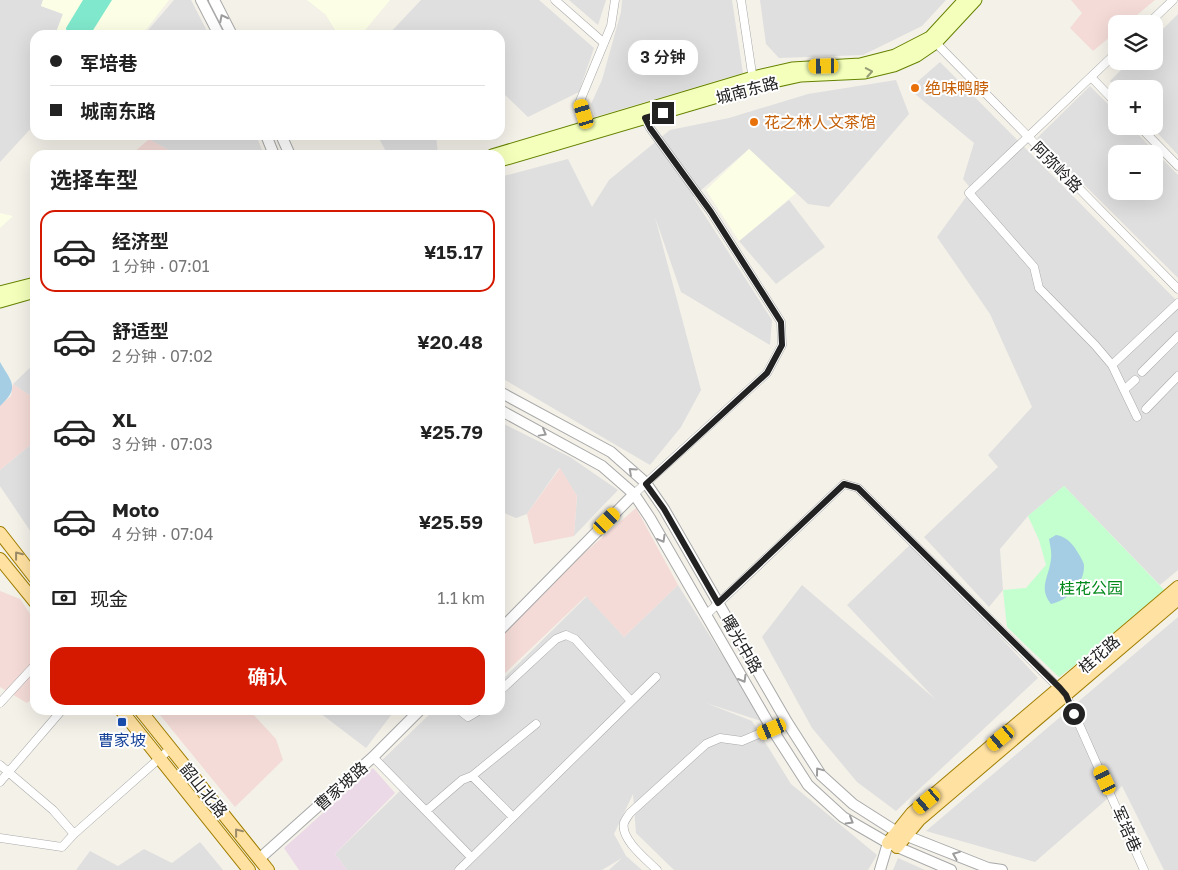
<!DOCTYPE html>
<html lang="zh">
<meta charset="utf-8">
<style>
:root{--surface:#fff;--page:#f2f2f2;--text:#222;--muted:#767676;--line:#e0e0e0;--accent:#d41900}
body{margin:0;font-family:"Golos Text","Noto Sans SC",sans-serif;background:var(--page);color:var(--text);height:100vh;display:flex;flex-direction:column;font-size:19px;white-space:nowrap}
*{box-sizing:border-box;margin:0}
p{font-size:16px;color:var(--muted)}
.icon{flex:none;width:28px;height:28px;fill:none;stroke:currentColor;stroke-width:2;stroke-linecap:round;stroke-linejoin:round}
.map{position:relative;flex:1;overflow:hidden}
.sheet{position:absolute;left:30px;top:150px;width:475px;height:565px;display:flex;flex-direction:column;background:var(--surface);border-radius:15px;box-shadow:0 5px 20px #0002}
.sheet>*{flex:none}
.top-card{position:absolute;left:30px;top:30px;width:475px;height:110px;border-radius:15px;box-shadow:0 5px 20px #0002;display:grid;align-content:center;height:110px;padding:0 20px;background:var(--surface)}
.tools{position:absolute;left:1108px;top:15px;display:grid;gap:10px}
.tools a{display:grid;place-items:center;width:55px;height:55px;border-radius:10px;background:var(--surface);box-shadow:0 5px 20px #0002;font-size:25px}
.end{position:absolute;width:22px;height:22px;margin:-11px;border:6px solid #222;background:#fff;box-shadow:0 0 0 2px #fff}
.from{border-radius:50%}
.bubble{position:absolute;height:35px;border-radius:15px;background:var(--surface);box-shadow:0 5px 20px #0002;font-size:16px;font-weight:600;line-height:35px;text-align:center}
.car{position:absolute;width:15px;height:30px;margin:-15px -8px;border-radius:6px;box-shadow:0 0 4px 1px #0007;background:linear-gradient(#f5c518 24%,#345 0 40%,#f5c518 0 76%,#345 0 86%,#f5c518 0)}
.top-card b{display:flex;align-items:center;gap:18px;height:48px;font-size:19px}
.top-card b+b{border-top:1px solid var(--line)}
.top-card i{width:12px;height:12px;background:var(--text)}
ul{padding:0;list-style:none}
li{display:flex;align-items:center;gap:15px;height:82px;margin:0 10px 8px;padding:0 10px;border:2px solid transparent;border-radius:15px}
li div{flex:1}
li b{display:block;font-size:19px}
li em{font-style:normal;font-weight:600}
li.current{border-color:var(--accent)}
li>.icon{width:45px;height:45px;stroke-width:1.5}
h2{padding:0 20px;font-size:22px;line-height:60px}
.pay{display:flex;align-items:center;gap:12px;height:55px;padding:0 20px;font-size:19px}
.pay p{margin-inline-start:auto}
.cta{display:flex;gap:10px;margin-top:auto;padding:10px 20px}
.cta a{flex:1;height:58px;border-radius:15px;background:var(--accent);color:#fff;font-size:20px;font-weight:600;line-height:58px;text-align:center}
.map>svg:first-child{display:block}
.residential{fill:#e0dfdf;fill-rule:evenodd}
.commercial{fill:#f4dbd7}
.industrial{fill:#ecd9e7}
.education{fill:#fcffe5}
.park{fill:#c3ffcf}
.pitch{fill:#80e8cc}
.water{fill:#a5cee4}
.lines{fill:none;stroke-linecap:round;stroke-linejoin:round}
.minor-casing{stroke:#a9a9a9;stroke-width:9}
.tertiary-casing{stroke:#a9a9a9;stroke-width:12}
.secondary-casing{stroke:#658200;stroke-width:13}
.primary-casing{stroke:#a07e00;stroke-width:14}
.minor{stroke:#fff;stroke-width:8}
.tertiary{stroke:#fff;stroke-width:10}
.secondary{stroke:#f3ffba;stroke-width:11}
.primary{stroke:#ffe1a1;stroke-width:12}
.oneway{stroke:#9c9c9c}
.oneway2{stroke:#959c76}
.oneway3{stroke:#9c8b68}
.route{stroke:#222;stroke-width:6}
.food-dot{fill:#e8710a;stroke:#fff;stroke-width:2}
.transit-dot{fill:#1a4fb4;stroke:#fff;stroke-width:2}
.labels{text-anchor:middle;stroke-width:4;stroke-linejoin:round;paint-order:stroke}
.food-label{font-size:16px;fill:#c56008;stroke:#fff;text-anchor:start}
.street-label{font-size:16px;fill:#222;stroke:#fff}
.park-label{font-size:16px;fill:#02891c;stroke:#fff}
.transit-label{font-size:16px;fill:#164399;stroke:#fff}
</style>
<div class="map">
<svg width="1178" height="870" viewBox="0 0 1178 870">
<rect width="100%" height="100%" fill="#f3f1e8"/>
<!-- residential -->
<path class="residential" d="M0 0H43L41 6 63 14 55 35H35V124L0 162Z
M174 0H191L209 35H144Z
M421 0H539L594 48 579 92 528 117 500 90V35H388Z
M569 0H606L598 25Z
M622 0H732L743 73 595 117 591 104 602 80 621 12Z
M760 0H946L922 26 863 55 779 58 766 44Z
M1178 14V155L1151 126H1154V89H1117L1110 81 1130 61H1154V38Z
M940 62 1178 302V570L1160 585 1064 486 1028 516 1000 549 1003 590 989 607 924 537 998 467 988 455 1032 407 990 314 937 237 969 193 1025 256 963 179 974 143 909 89Z
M896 80 909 114 829 207 808 204 749 149 693 197 772 320 770 345 681 292 655 217 701 390 681 427 650 465 500 377V177L568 159 592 207 609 180 670 130 729 118 808 94Z
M1090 86 1116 112V126H1130L1178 175V278L1037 138ZM1116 154H1154V191H1116Z
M141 135H256L264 155H177Z
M377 135H436L438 154 388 155Z
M789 200 825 247 776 284 739 241Z
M35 363V399L13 384Z
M500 422 570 457 618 490 574 536 577 496 559 468 527 514 516 518 500 511Z
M35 441V538L0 486V470Z
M913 542 1038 678 896 811 857 782 812 728 762 637 802 585 935 699 847 605Z
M678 585 764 722 706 703 752 721 791 784 877 855 868 870H674L636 833 633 794 614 834 626 856 642 870H609L622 858 602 870H347L335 854 407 784 379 763 434 710H500V682L587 596 624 637Z
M1178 617V870H1164L1122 786 1035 862 926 831Z
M316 710H395L366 748Z
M200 842 223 870H76L90 851 118 866 144 849 172 863Z
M898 858 925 870H893Z"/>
<!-- commercial -->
<path class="commercial" d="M1071 0H1155L1126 24H1116V32L1093 51 1070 28 1082 13Z
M149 139 177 155H131Z
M13 384 35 399V441L0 470V405L11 396Z
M560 468 577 496 574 536 534 544 527 514Z
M636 508 678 585 624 637 586 596 500 678V638L575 561Z
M0 591 20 599 35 621V696L27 703 0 687Z
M156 710H249L276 739 283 760 235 807Z"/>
<!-- industrial -->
<path class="industrial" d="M373 768 395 793 335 854 347 870H299L284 848Z"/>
<!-- education -->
<path class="education" d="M43 0H169L142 35H55L63 14 41 6Z
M307 0H390L361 35H338L326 15Z
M749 149 796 193 739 241 706 190Z
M0 213 13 216 0 228Z"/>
<!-- park -->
<path class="park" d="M1064 486 1169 595 1059 677 1007 627 1003 590 1026 588 1046 565 1039 540 1028 516Z"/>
<!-- pitch -->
<path class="pitch" d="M83 0H112L90 35H67L66 28Z"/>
<!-- water -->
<path class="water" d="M0 362C12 383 20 387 0 406Z
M1056 535C1064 536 1070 541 1075 548 1078 553 1083 560 1084 565 1085 584 1067 601 1051 604 1038 588 1049 577 1051 559 1052 552 1050 545 1049 539Z"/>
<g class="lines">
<defs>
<path id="minor" d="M555 0 604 43
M741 0 753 80
M1148 24 1173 0
M936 43 1178 289
M1116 53 969 193 1034 267 1039 288 1095 345 1112 365 1137 417
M1091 77 1116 103
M1139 126 1178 166
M588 127 580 101 611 26 615 0
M1112 365 1178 303
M1142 372 1178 336
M1124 390 1135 380
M1146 409 1178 376
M634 494 767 373 782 345 781 322 711 212 650 128 645 119
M706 615 844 484 858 488 1066 695 1144 870
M500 691 556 639 566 635 575 639 631 701
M0 703 35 665
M459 710 468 717 480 710
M373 757 471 857
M0 765 53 810 74 834
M472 776 513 817
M0 782 62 710
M426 811 462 780 472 776 536 724
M0 838 62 847 74 834 170 749
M459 870 656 677
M657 870C647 860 620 839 624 823 625 820 628 816 630 813L706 744 720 738 742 741 787 722"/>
<path id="tertiary" d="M201 0 219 35
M214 0 232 35
M266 135 274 155
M281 135 290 155
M500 392 611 452 646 483 664 509 787 722 821 775 853 804 897 832 988 868 1002 870
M500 410 602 466 634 494 650 518 772 729 808 785 843 817 888 843 951 870
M500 630 634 494
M259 859 373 757 420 710
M880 870 888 843"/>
<path id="secondary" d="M492 155 753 77 792 68 860 64 895 55 930 37 964 0
M500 161 755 86 801 76 865 73 894 66 917 56 936 43 976 0
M0 292 35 283
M0 302 35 292"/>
<path id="primary" d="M0 533 35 578
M0 559 35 602
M121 710 249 870
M140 710 268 870
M888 843 912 813 1178 587
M897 847 919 820 1178 599"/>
</defs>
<!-- minor casing -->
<use href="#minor" class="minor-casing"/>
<!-- tertiary casing -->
<use href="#tertiary" class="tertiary-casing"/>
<!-- secondary casing -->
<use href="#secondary" class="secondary-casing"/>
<!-- primary casing -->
<use href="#primary" class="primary-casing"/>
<!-- minor -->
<use href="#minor" class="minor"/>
<!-- tertiary -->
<use href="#tertiary" class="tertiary"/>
<!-- secondary -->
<use href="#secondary" class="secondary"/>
<!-- primary -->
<use href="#primary" class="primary"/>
</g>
<!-- one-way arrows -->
<defs><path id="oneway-chevron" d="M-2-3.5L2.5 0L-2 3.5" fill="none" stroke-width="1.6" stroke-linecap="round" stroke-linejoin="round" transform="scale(1.25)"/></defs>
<g class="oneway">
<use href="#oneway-chevron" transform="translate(223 18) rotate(-117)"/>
<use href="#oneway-chevron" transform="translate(543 433) rotate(29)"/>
<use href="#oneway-chevron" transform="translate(632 471) rotate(-138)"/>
<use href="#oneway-chevron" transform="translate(662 539) rotate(60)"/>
<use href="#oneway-chevron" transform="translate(743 679) rotate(60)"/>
<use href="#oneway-chevron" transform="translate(819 771) rotate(-127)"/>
<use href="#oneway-chevron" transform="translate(850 821) rotate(30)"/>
<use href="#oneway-chevron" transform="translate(956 855) rotate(-158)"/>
</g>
<use class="oneway2" href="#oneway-chevron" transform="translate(869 72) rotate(-10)"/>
<g class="oneway3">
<use href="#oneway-chevron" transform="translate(18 555) rotate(-128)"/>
<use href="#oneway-chevron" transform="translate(238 832) rotate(-129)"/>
</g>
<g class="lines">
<!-- route -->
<path class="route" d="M663 113 645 118 650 128 711 212 781 322 782 345 767 373 646 484 664 509 718 603 844 484 858 488 1060 688 1066 695 1074 714"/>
</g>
<!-- markers -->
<g class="food-dot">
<circle cx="915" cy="88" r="5"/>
<circle cx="754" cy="122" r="5"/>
</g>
<rect class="transit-dot" x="117" y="717" width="10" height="10" rx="2.5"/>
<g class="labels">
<!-- food labels -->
<g class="food-label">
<text x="925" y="94">绝味鸭脖</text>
<text x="764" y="128">花之林人文茶馆</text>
</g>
<!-- street labels -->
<g class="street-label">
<text transform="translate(747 90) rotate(-15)" y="6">城南东路</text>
<text transform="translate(1057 167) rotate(45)" y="6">阿弥岭路</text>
<text transform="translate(742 644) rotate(60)" y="6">曙光中路</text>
<text transform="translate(1099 654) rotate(-41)" y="6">桂花路</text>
<text transform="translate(341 786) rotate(-42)" y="6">曹家坡路</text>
<text transform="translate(204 790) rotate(51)" y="6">韶山北路</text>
<text transform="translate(1127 829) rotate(66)" y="6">军培巷</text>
</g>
<!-- park labels -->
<g class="park-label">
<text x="1091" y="594">桂花公园</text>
</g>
<!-- transit labels -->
<g class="transit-label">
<text x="122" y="746">曹家坡</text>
</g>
</g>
</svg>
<div class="tools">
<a><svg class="icon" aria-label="layers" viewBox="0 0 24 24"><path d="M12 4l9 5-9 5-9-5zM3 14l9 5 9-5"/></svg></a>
<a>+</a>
<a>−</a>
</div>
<i class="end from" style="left:1074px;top:714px"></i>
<i class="end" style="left:663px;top:113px"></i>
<div class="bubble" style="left:628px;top:40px;width:70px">3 分钟</div>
<i class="car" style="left:824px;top:66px;rotate:269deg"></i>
<i class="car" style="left:584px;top:114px;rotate:343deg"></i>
<i class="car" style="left:607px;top:521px;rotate:45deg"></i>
<i class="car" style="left:772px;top:729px;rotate:247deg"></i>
<i class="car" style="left:1001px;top:738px;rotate:230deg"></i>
<i class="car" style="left:1105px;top:780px;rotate:335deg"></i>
<i class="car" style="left:927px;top:801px;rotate:230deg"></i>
<div class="top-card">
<b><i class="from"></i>军培巷</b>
<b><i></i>城南东路</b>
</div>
<section class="sheet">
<h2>选择车型</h2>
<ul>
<li class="current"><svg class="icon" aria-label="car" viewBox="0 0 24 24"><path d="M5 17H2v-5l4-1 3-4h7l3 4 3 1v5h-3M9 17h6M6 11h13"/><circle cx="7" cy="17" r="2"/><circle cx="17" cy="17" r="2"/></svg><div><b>经济型</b><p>1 分钟 · 07:01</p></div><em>¥15.17</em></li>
<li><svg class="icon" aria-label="car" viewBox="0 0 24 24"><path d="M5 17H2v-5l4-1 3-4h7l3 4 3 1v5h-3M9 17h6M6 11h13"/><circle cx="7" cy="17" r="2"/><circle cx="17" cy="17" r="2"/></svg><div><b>舒适型</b><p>2 分钟 · 07:02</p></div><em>¥20.48</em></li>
<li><svg class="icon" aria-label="car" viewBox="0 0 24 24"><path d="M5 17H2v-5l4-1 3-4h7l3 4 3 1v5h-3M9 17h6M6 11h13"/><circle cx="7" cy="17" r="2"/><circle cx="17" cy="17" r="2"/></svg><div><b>XL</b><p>3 分钟 · 07:03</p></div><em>¥25.79</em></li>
<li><svg class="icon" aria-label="car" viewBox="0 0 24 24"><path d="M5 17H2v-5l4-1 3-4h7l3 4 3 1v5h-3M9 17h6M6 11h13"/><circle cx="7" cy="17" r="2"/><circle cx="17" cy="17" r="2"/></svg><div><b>Moto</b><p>4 分钟 · 07:04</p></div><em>¥25.59</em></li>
</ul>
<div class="pay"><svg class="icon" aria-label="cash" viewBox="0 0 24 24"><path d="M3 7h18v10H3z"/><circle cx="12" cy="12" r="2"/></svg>现金<p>1.1 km</p></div>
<div class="cta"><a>确认</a></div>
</section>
</div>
